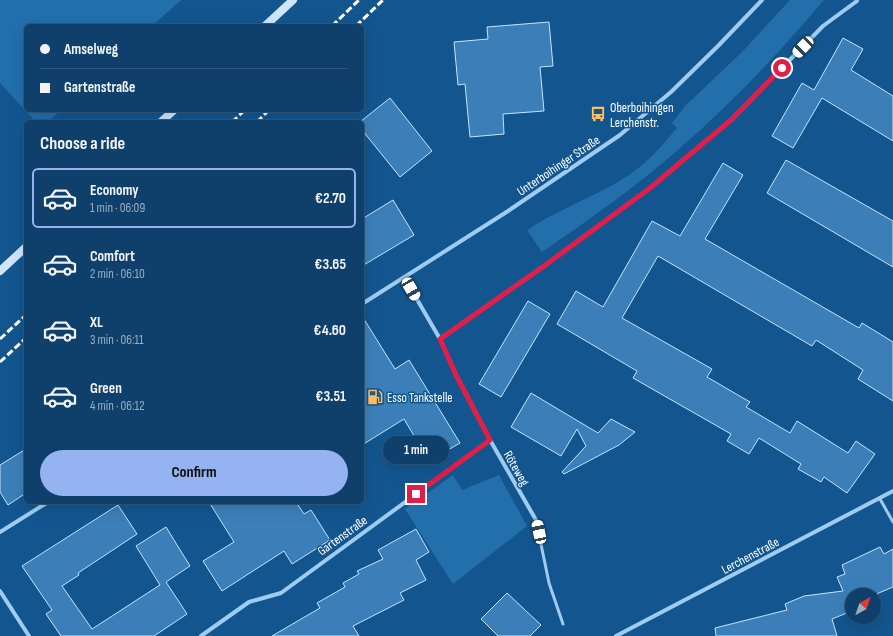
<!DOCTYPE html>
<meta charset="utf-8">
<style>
:root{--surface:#0e406b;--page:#174771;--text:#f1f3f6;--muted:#9bafc1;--line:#2e597e;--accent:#95b2f1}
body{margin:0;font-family:"Sofia Sans Condensed",sans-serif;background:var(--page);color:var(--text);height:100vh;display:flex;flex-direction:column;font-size:15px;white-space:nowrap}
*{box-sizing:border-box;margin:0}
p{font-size:13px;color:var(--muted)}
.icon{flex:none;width:22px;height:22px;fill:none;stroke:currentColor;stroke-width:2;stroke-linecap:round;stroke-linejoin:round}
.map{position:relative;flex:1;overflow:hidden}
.panel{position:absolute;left:24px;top:120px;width:340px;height:384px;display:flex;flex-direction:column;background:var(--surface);border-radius:6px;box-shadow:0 4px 16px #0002,0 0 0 1px var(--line)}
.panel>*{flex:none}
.top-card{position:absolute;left:24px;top:24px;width:340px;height:88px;border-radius:6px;box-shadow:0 4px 16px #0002,0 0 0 1px var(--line);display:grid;align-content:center;height:88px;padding:0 16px;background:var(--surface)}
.needle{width:26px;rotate:40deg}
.tools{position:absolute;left:845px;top:588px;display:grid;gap:8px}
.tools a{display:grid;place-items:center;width:36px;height:36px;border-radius:50%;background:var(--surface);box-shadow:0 4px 16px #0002,0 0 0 1px var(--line);font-size:20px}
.end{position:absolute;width:18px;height:18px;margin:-9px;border:5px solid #e11d48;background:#fff;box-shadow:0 0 0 2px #fff}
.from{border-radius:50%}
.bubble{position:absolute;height:28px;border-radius:14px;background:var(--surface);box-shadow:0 4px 16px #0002,0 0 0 1px var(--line);font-size:13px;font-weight:700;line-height:28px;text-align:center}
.car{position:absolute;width:12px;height:24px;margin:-12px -6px;border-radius:5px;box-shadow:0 0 3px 1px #0007;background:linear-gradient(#fff 24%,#345 0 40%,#fff 0 76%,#345 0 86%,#fff 0)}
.top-card b{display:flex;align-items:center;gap:14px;height:38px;font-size:15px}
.top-card b+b{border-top:1px solid var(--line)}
.top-card i{width:10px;height:10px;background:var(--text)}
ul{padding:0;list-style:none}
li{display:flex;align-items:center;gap:12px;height:60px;margin:0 8px 6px;padding:0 8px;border:2px solid transparent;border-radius:6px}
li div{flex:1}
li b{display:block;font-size:15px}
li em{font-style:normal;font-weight:700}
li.selected{border-color:var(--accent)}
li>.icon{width:36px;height:36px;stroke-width:1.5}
h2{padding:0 16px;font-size:18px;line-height:48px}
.cta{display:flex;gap:8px;margin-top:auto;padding:8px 16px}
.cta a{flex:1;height:46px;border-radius:24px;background:var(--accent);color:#111;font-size:16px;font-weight:700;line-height:46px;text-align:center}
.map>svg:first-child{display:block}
.green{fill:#226fac}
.building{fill:#3c7fb8;stroke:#c5e4fc}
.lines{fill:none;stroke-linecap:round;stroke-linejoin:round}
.service{stroke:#9eccf1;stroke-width:3}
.minor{stroke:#9eccf1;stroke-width:4}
.secondary{stroke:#cde6fc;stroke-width:8}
.rail{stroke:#fff;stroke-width:3;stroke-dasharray:7 3;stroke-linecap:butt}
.route{stroke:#e11d48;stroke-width:5}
.labels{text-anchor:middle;stroke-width:3;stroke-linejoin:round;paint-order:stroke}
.poi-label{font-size:13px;fill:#fff;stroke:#13568f;text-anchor:start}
.street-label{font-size:13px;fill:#fff;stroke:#13568f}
</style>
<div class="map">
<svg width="893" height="636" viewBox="0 0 893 636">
<rect width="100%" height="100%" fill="#13568f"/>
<!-- green -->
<path class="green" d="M0 0H181L152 26H26V110H61L48 122H36L0 83Z
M790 0H824C780 52 732 103 680 148 637 186 590 219 542 252L527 230C536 225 544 219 553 215 584 198 614 188 641 166 655 154 666 141 677 128L672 123 685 106 742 52Z
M453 475 462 490 499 475 527 526 453 584 405 509Z"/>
<!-- building -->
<path class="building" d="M549 22 553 66 540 67 544 111 503 114 504 134 470 137 465 84 458 85 454 42 488 39 487 27Z
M843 38 863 49 851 70 893 96V141L822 98 793 148 772 136 802 83 814 90Z
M390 98 432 151 400 177 362 130V122H360Z
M786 160 893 221V267L767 193Z
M723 163 743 175 705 239 859 328 862 323 893 342V401L858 379 863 370 816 340 812 346 658 256 622 318 712 369 707 377 750 402 746 407 790 433 797 421 848 453 856 441 875 454 847 493 824 477 821 482 798 469 801 464 759 438 749 454 727 441 731 434 633 378 637 371 557 324 576 291 603 307 652 221 680 236Z
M393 200 414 235 362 266V219Z
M528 301 550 314 501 397 479 384Z
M362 316 395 369 409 360 460 443 429 461 404 419 362 445Z
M531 393 598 433 611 419 635 432 619 445 564 474 562 472 586 446 577 429 561 456 511 427Z
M26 449V493L8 505 0 492V465Z
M209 502H296L304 514 311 510 330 540 292 564 284 551 222 591 203 561 234 542Z
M118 505 137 534 78 573 79 575 62 586 92 629 160 585 136 546 166 527 190 566 166 582 187 614 154 636H61L46 614 52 610 22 566Z
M416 529 429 552 416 560 426 580 400 593 404 600 353 626 359 636H272L320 608 317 603 345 587 343 583 359 574 357 571 383 559 378 550Z
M880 547 884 554 893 549V587L874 595H852V611L832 619 837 636H716L715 628 787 610 785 604 804 596 843 591 837 577 845 574 842 565Z
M507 593 541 625 530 636H498L481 619Z"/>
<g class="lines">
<!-- service -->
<path class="service" d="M880 499 893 522
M536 520 549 583 563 624"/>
<!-- minor -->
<path class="minor" d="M404 277 440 339 456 375 490 440 536 520
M362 304 505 213 620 135 671 92 718 46 762 0
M440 339 544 266 650 188 731 120 823 26 857 1
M0 532 48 502
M0 591 29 636
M201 636 249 602 281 593 490 440
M616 636 893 491"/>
<!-- secondary -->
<path class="secondary" d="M265 26 293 0
M161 122 174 110
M0 271 26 247"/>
<!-- rail -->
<path class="rail" d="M332 26 359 0
M356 26 383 0
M232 122 245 110
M257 122 269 110
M0 339 26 315
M0 362 26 338"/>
</g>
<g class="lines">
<!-- route -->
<path class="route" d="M416 494 490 440 456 375 440 339 544 266 650 188 731 120 782 68"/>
</g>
<!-- icons -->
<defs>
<symbol id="bus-bare" viewBox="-9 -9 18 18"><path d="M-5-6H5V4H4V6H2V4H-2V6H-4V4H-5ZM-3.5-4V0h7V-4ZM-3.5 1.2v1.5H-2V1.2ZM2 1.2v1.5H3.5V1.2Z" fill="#ffc05e" stroke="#13568f" stroke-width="2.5" paint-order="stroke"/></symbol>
<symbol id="fuel-bare" viewBox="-9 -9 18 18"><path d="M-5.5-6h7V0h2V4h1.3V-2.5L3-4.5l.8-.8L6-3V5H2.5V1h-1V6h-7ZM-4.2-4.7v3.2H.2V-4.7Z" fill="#ffc05e" stroke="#13568f" stroke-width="2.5" paint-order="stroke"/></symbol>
</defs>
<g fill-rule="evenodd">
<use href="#bus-bare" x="587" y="103" width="22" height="22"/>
<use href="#fuel-bare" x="364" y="386" width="22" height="22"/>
</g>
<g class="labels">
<!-- poi labels -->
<g class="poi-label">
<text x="610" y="112">Oberboihingen<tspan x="610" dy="15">Lerchenstr.</tspan></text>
<text x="387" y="402">Esso Tankstelle</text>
</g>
<!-- street labels -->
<g class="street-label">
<text transform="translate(558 165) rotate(-34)" y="5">Unterboihinger Straße</text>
<text transform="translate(517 468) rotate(60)" y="5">Röteweg</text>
<text transform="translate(342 535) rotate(-36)" y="5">Gartenstraße</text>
<text transform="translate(750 555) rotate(-28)" y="5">Lerchenstraße</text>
</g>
</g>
</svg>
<div class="tools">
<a><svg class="needle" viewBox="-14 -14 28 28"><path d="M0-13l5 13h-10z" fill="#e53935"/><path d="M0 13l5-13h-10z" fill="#9bafc1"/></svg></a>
</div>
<i class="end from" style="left:782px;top:68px"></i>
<i class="end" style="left:416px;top:494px"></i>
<div class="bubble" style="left:383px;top:436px;width:66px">1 min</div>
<i class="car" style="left:803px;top:47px;rotate:224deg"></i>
<i class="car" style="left:411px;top:289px;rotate:150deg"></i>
<i class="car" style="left:539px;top:532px;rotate:348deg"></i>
<div class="top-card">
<b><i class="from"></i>Amselweg</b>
<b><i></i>Gartenstraße</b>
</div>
<section class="panel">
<h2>Choose a ride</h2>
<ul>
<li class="selected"><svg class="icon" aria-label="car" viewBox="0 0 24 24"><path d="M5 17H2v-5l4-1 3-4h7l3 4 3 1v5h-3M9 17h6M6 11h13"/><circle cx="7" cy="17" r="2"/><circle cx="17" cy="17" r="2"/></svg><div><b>Economy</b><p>1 min · 06:09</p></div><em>€2.70</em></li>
<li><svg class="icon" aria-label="car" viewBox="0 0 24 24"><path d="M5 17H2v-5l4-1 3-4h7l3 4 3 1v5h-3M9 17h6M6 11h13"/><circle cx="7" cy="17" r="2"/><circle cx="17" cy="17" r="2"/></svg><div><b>Comfort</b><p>2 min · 06:10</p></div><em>€3.65</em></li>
<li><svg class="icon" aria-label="car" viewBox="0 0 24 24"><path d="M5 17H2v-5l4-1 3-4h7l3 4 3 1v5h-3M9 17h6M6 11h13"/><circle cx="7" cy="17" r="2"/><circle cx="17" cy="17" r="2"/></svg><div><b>XL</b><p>3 min · 06:11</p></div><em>€4.60</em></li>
<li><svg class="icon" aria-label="car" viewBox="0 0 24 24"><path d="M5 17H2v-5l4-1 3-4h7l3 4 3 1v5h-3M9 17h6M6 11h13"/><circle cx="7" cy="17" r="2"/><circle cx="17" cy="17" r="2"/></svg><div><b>Green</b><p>4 min · 06:12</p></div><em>€3.51</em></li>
</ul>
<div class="cta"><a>Confirm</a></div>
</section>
</div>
